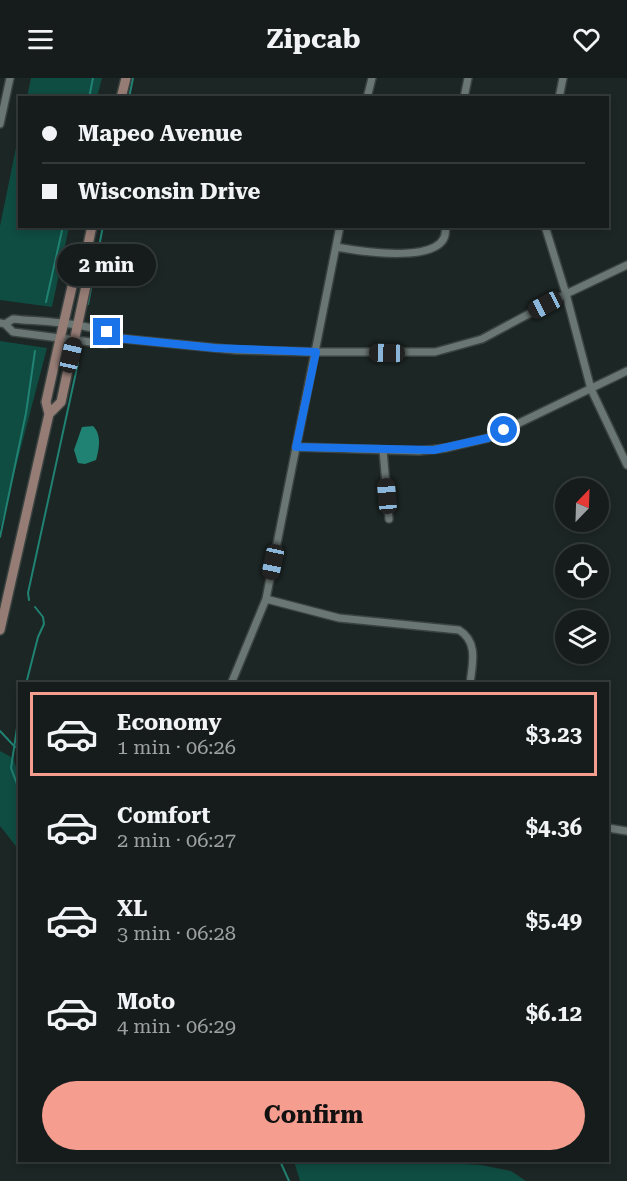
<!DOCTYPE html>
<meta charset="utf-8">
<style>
:root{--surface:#151c1b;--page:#222928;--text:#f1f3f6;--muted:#9da1a3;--line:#343a3a;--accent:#f59d8e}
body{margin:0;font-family:"Roboto Serif",serif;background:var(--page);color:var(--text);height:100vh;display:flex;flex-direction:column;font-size:22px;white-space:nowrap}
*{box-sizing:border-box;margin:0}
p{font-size:20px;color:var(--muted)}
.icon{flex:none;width:33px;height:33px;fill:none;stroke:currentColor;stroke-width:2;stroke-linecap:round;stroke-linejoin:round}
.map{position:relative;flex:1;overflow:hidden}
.panel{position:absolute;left:18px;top:604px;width:591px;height:480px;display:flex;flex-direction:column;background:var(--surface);border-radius:0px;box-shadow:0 3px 9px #0003,0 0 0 2px var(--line)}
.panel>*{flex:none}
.guide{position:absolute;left:18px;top:18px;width:591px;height:132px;border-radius:0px;box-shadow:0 3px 9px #0003,0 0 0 2px var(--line);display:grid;align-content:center;height:132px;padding:0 24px;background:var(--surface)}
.needle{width:39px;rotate:23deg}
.buttons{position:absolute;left:555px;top:400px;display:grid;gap:12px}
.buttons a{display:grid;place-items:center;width:54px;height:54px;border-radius:50%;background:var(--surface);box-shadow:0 3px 9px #0003,0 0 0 2px var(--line);font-size:30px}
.end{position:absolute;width:27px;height:27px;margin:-14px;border:8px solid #1a73e8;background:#fff;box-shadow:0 0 0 3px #fff}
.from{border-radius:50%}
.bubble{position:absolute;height:42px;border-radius:21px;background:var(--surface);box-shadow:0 3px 9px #0003,0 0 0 2px var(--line);font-size:20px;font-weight:700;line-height:42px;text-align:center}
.car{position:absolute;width:18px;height:36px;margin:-18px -9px;border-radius:8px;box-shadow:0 0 4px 2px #0007;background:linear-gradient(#222 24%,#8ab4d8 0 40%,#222 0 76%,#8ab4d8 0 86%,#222 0)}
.guide b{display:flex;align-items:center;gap:21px;height:57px;font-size:22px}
.guide b+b{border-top:2px solid var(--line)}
.guide i{width:15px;height:15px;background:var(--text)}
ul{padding:10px 0 0;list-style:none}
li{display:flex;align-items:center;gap:18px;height:84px;margin:0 12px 9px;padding:0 12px;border:3px solid transparent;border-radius:0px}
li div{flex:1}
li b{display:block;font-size:22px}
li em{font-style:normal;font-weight:700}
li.active{border-color:var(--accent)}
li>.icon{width:54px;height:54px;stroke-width:1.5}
.action{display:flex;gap:12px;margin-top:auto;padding:12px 24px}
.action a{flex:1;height:69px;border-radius:36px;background:var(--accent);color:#111;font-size:24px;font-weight:700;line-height:69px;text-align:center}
header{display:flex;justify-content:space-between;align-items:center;height:78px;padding:0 24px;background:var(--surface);font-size:27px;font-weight:700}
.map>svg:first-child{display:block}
.green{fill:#0f4c42}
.water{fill:#208272}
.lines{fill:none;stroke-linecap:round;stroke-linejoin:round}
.stream{stroke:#208272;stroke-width:2}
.minor-casing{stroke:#3b4341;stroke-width:10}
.secondary-casing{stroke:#3b4341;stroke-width:12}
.minor{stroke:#6a7673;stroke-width:7}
.secondary{stroke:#957c75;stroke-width:9}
.route{stroke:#1a73e8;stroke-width:8}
</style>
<header><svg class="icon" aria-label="menu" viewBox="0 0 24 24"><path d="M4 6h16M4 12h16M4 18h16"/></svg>Zipcab<svg class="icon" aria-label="heart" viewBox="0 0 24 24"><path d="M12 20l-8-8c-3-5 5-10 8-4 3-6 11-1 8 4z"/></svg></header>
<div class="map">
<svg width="627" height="1103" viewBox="0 0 627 1103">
<rect width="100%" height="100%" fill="#1c2624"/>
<!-- green -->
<path class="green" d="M31 0H102L97 19H27Z
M19 55 20 148 69 149 52 229 0 222V148Z
M0 263 47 270 0 450Z
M0 673 13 680 19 698V772L0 748Z
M294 1083H408L481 1087 511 1093 526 1103H300Z"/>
<!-- water -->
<path class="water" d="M93 348C102 357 99 371 96 382L85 386 78 385 74 372 82 349Z"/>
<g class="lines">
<!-- stream -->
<path class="stream" d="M89 20 93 0
M129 20 133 0
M46 224 63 148
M88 226 103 148
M0 459 26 335 35 273
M29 522 28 515 78 285
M26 606 38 559 44 546 43 539 35 529
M20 630 11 690 20 714
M0 653 15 669
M280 1083 289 1103"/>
<defs>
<path id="minor" d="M367 20 372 0
M464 20 468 0
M559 20 563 0
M0 46 10 0
M545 148 566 216 591 311 627 387
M336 169C358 173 453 189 445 148
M0 245 5 246 13 241C42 244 93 244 116 260L236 272 316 274H435L482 261 566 216 627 187
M5 246 13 254 106 266 116 260
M296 369 419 373 446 370 488 360 627 293
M383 372 389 441
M266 521 339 540 459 552C479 564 472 587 470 606
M231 606 266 521 340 148
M608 750 627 753"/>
<path id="secondary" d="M121 20 126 0
M49 336 61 324 87 203 83 190
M0 552 49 336 46 324 57 274 74 200 83 190 92 148"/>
</defs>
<!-- minor casing -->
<use href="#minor" class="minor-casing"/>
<!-- secondary casing -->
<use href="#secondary" class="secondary-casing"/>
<!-- minor -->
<use href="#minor" class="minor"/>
<!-- secondary -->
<use href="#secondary" class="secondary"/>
</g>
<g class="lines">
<!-- route -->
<path class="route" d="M107 254 116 260 215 270 316 274 296 369 434 372 488 360 504 352"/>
</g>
</svg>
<div class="buttons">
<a><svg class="needle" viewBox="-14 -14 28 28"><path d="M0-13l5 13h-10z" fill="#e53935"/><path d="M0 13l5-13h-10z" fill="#9da1a3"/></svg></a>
<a><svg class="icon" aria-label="locate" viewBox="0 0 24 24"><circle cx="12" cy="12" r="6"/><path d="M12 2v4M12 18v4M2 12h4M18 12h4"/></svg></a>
<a><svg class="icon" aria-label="layers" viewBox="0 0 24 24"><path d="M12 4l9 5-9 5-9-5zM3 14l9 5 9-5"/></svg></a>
</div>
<i class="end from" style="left:504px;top:352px"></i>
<i class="end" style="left:107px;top:254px"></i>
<div class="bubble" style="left:57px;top:166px;width:99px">2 min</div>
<i class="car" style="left:545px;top:227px;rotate:242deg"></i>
<i class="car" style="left:387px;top:275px;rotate:271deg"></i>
<i class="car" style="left:71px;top:277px;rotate:13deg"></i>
<i class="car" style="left:387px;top:418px;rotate:355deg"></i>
<i class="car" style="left:273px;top:484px;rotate:192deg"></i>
<div class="guide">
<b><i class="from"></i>Mapeo Avenue</b>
<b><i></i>Wisconsin Drive</b>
</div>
<section class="panel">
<ul>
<li class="active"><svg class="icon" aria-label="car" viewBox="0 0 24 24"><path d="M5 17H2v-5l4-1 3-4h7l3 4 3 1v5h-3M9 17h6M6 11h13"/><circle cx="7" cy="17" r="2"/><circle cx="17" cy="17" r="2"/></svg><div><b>Economy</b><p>1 min · 06:26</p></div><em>$3.23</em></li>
<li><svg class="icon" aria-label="car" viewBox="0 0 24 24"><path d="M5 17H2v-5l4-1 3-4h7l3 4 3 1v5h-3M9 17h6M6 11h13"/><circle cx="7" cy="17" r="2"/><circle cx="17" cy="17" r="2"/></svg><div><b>Comfort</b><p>2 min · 06:27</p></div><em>$4.36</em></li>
<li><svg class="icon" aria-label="car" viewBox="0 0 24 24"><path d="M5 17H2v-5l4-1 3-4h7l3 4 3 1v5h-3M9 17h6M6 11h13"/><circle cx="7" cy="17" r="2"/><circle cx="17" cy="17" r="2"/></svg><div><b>XL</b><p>3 min · 06:28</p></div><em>$5.49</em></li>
<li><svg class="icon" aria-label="car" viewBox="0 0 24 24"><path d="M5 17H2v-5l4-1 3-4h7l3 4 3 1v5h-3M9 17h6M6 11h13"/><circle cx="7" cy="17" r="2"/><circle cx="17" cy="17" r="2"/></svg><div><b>Moto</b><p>4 min · 06:29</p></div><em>$6.12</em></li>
</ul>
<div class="action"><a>Confirm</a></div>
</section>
</div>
